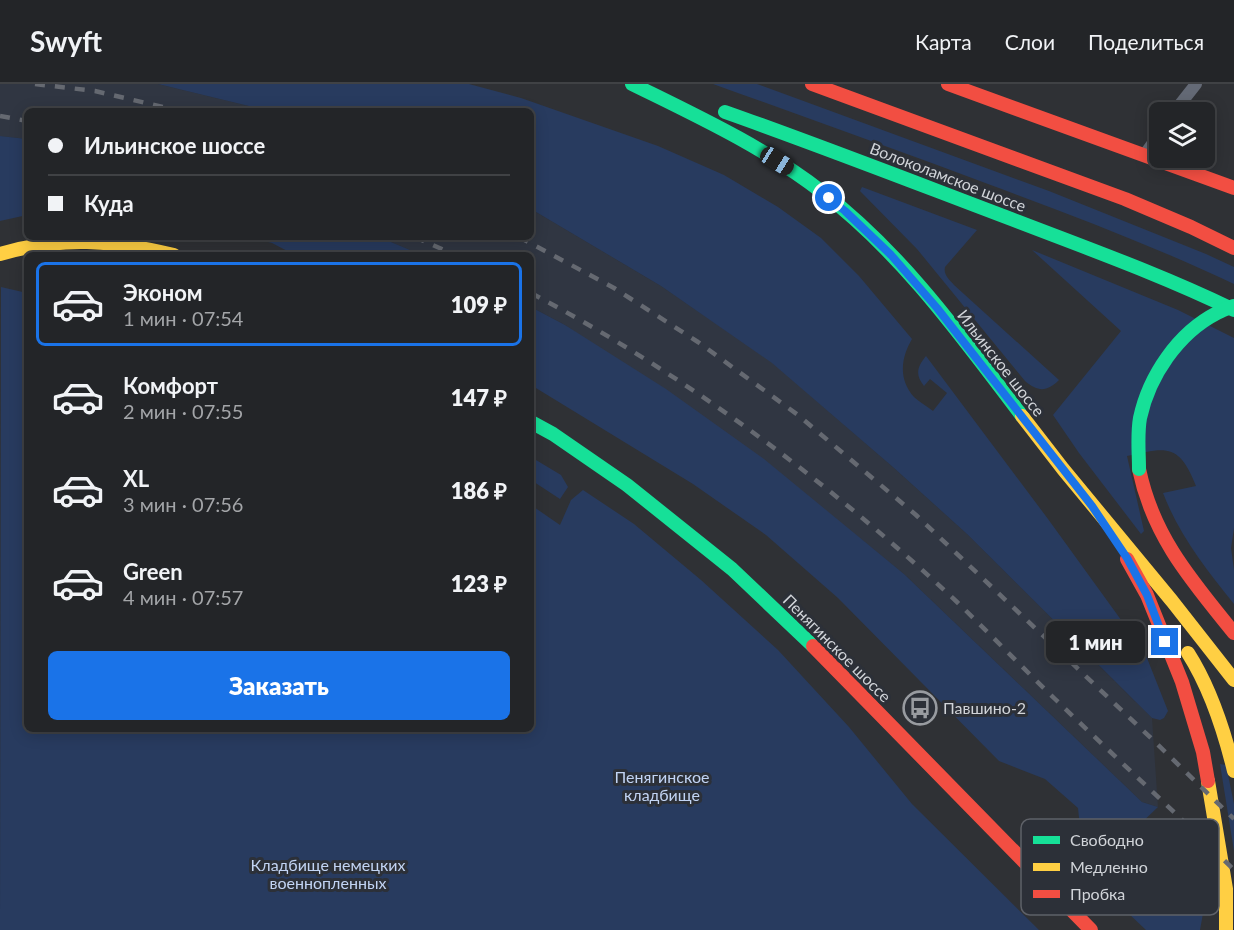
<!DOCTYPE html>
<html lang="ru">
<meta charset="utf-8">
<style>
:root{--surface:#232528;--page:#2b2d30;--text:#f1f3f6;--muted:#a3a5a8;--line:#404245;--accent:#1a73e8}
body{margin:0;font-family:Lato,sans-serif;background:var(--page);color:var(--text);height:100vh;display:flex;flex-direction:column;font-size:22px;white-space:nowrap}
*{box-sizing:border-box;margin:0}
p{font-size:20px;color:var(--muted)}
.icon{flex:none;width:33px;height:33px;fill:none;stroke:currentColor;stroke-width:2;stroke-linecap:round;stroke-linejoin:round}
.map{position:relative;flex:1;overflow:hidden}
.details{position:absolute;left:24px;top:168px;width:510px;height:480px;display:flex;flex-direction:column;background:var(--surface);border-radius:9px;box-shadow:0 3px 15px #0003,0 0 0 2px var(--line)}
.details>*{flex:none}
.hud{position:absolute;left:24px;top:24px;width:510px;height:132px;border-radius:9px;box-shadow:0 3px 15px #0003,0 0 0 2px var(--line);display:grid;align-content:center;height:132px;padding:0 24px;background:var(--surface)}
.buttons{position:absolute;left:1149px;top:18px;display:grid;gap:12px}
.buttons a{display:grid;place-items:center;width:66px;height:66px;border-radius:9px;background:var(--surface);box-shadow:0 3px 15px #0003,0 0 0 2px var(--line);font-size:30px}
.end{position:absolute;width:27px;height:27px;margin:-14px;border:8px solid #1a73e8;background:#fff;box-shadow:0 0 0 3px #fff}
.from{border-radius:50%}
.bubble{position:absolute;height:42px;border-radius:9px;background:var(--surface);box-shadow:0 3px 15px #0003,0 0 0 2px var(--line);font-size:20px;font-weight:800;line-height:42px;text-align:center}
.car{position:absolute;width:18px;height:36px;margin:-18px -9px;border-radius:8px;box-shadow:0 0 4px 2px #0007;background:linear-gradient(#222 24%,#8ab4d8 0 40%,#222 0 76%,#8ab4d8 0 86%,#222 0)}
.hud b{display:flex;align-items:center;gap:21px;height:57px;font-size:22px}
.hud b+b{border-top:2px solid var(--line)}
.hud i{width:15px;height:15px;background:var(--text)}
ul{padding:10px 0 0;list-style:none}
li{display:flex;align-items:center;gap:18px;height:84px;margin:0 12px 9px;padding:0 12px;border:3px solid transparent;border-radius:9px}
li div{flex:1}
li b{display:block;font-size:22px}
li em{font-style:normal;font-weight:800}
li.on{border-color:var(--accent)}
li>.icon{width:54px;height:54px;stroke-width:1.5}
.button{display:flex;gap:12px;margin-top:auto;padding:12px 24px}
.button a{flex:1;height:69px;border-radius:9px;background:var(--accent);color:#fff;font-size:24px;font-weight:800;line-height:69px;text-align:center}
header{display:flex;align-items:center;gap:36px;box-sizing:border-box;height:84px;padding:0 30px;background:var(--surface);border-bottom:2px solid var(--line)}
header strong{font-size:28px}
nav{display:flex;gap:33px;margin-inline-start:auto;font-size:21px}
.map>svg:first-child{display:block}
.built{fill:#303642}
.green{fill:#283b5f}
.lines{fill:none;stroke-linecap:round;stroke-linejoin:round}
.lane{stroke:#646a76;stroke-width:12}
.fast{stroke:#16e098;stroke-width:14}
.slow{stroke:#ffcf43;stroke-width:14}
.jam{stroke:#f24e42;stroke-width:14}
.rail{stroke:#656971;stroke-width:4.5;stroke-dasharray:10 10;stroke-linecap:butt}
.fast-bridge{stroke:#16e098;stroke-width:14}
.route{stroke:#1a73e8;stroke-width:8}
.labels{text-anchor:middle;stroke-width:6;stroke-linejoin:round;paint-order:stroke}
.street-label{font-size:16px;fill:#d1d4d9;stroke:#2c3038}
.poi-label{font-size:16px;fill:#d1d4d9;stroke:#2c3038;text-anchor:start}
.park-label{font-size:16px;fill:#c2d4f4;stroke:#2c3038}
.key{fill:#2c3038;stroke:#5e6168;stroke-width:1.5}
.key-label{font-size:16px;fill:#d1d4d9}
</style>
<header>
<strong>Swyft</strong>
<nav><a>Карта</a><a>Слои</a><a>Поделиться</a></nav>
</header>
<div class="map">
<svg width="1234" height="846" viewBox="0 0 1234 846">
<rect width="100%" height="100%" fill="#2f3135"/>
<!-- built -->
<path class="built" d="M0 0H158L269 27H27V55L0 52Z
M531 125 661 202 772 278 894 384 967 450 1152 634 1158 723 1142 718 904 490 858 453 565 241 531 223V171H422L379 153H531Z"/>
<!-- green -->
<path class="green" d="M158 0H469L521 14 658 62 724 91 778 123 821 154 859 192 912 255C901 274 898 295 914 313 919 318 927 322 933 327L947 309 930 295 924 302C915 291 917 283 926 272L1048 435 1145 569 1168 627 1164 634 1160 636 1152 634 967 450 894 384 772 279 661 202 531 125V27H269Z
M713 0H757L1049 107 1206 170 1234 183V200C1154 162 1071 131 988 100 897 66 805 33 713 0Z
M0 52 27 55V131L0 137Z
M862 103 977 146 945 183C943 191 950 196 954 201L1059 296C1047 308 1038 308 1025 297L917 165 860 107Z
M249 153H379L422 171H295L272 159Z
M1032 166 1178 226 1234 254V444L1231 464 1234 486V520C1206 485 1179 451 1163 409L1196 402C1179 359 1167 363 1127 372L1144 447 1141 450 1079 369 1053 331 1121 247Z
M1 203 27 209V645H531V421L560 441 571 416 583 406 634 440 701 496 778 566 849 643 912 720 1039 846H0Z
M531 223 565 241 666 305 764 375 904 490 1142 718 1158 723 1137 743 1139 754 1160 758 1179 771 1197 779 1204 824 1200 846H1146L1128 829 1118 815 1123 798 1117 782 1083 772 1078 724 1045 695 999 677 838 514 766 451 693 400 531 301Z
M531 373 561 391 568 403 560 415 531 396Z
M1220 680 1226 681 1234 720V767Z"/>
<g class="lines">
<!-- lane -->
<path class="lane" d="M1174 28 1196 0
M1145 70 1160 49"/>
<!-- fast -->
<path class="fast" d="M632 0C697 32 764 63 822 108 902 169 962 253 1022 332
M725 28C824 63 921 101 1019 138 1092 166 1164 192 1234 226
M531 338 553 350 627 401 732 485 813 562"/>
<!-- slow -->
<path class="slow" d="M0 170C62 152 112 156 174 171
M1022 332 1063 385 1172 517 1234 596
M1188 569C1211 605 1224 646 1234 687
M1208 697 1226 805V846"/>
<!-- jam -->
<path class="jam" d="M812 0 1125 115 1191 143 1234 164
M948 0 1234 104
M1139 385C1153 453 1192 497 1234 549
M1127 475 1147 511 1182 598 1203 668 1208 697
M813 562 1091 846"/>
<!-- rail -->
<path class="rail" d="M35 0 95 7 180 27
M0 32 27 37
M415 153 455 171
M519 153 614 204 698 258 798 331 916 431 1154 657 1234 735
M531 209C686 291 829 398 957 518 990 550 1022 583 1055 615 1114 672 1175 728 1234 786"/>
<!-- fast-bridge -->
<path class="fast-bridge" d="M1139 385C1139 368 1137 351 1140 334 1149 292 1178 249 1217 229 1222 226 1228 224 1234 222"/>
</g>
<g class="lines">
<!-- route -->
<path class="route" d="M829 114 845 127 891 171 937 224 1092 422 1127 474 1147 511 1165 558"/>
</g>
<!-- icons -->
<defs>
<symbol id="bus-ring" viewBox="-11 -11 22 22"><circle r="9.5" fill="#2c3038" stroke="#989ba0" stroke-width="1.5"/><path d="M-5-6H5V4H4V6H2V4H-2V6H-4V4H-5ZM-3.5-4V0h7V-4ZM-3.5 1.2v1.5H-2V1.2ZM2 1.2v1.5H3.5V1.2Z" fill="#989ba0"/></symbol>
</defs>
<g fill-rule="evenodd">
<use href="#bus-ring" x="901" y="605" width="38" height="38"/>
</g>
<g class="labels">
<!-- street labels -->
<g class="street-label">
<text transform="translate(948 93) rotate(21)" y="6">Волоколамское шоссе</text>
<text transform="translate(1001 279) rotate(52)" y="6">Ильинское шоссе</text>
<text transform="translate(837 564) rotate(45)" y="6">Пенягинское шоссе</text>
</g>
<!-- poi labels -->
<g class="poi-label">
<text x="943" y="630">Павшино-2</text>
</g>
<!-- park labels -->
<g class="park-label">
<text x="662" y="699">Пенягинское<tspan x="662" dy="18">кладбище</tspan></text>
<text x="328" y="787">Кладбище немецких<tspan x="328" dy="18">военнопленных</tspan></text>
</g>
</g>
<!-- legend -->
<rect x="1021" y="735" width="198" height="96" rx="9" class="key"/>
<rect x="1033" y="752" width="27" height="8" fill="#16e098"/>
<rect x="1033" y="779" width="27" height="8" fill="#ffcf43"/>
<rect x="1033" y="806" width="27" height="8" fill="#f24e42"/>
<g class="key-label">
<text x="1070" y="762">Свободно</text>
<text x="1070" y="789">Медленно</text>
<text x="1070" y="816">Пробка</text>
</g>
</svg>
<div class="buttons">
<a><svg class="icon" aria-label="layers" viewBox="0 0 24 24"><path d="M12 4l9 5-9 5-9-5zM3 14l9 5 9-5"/></svg></a>
</div>
<i class="end from" style="left:829px;top:114px"></i>
<i class="end" style="left:1165px;top:558px"></i>
<div class="bubble" style="left:1046px;top:537px;width:99px">1 мин</div>
<i class="car" style="left:777px;top:77px;rotate:122deg"></i>
<div class="hud">
<b><i class="from"></i>Ильинское шоссе</b>
<b><i></i>Куда</b>
</div>
<section class="details">
<ul>
<li class="on"><svg class="icon" aria-label="car" viewBox="0 0 24 24"><path d="M5 17H2v-5l4-1 3-4h7l3 4 3 1v5h-3M9 17h6M6 11h13"/><circle cx="7" cy="17" r="2"/><circle cx="17" cy="17" r="2"/></svg><div><b>Эконом</b><p>1 мин · 07:54</p></div><em>109 ₽</em></li>
<li><svg class="icon" aria-label="car" viewBox="0 0 24 24"><path d="M5 17H2v-5l4-1 3-4h7l3 4 3 1v5h-3M9 17h6M6 11h13"/><circle cx="7" cy="17" r="2"/><circle cx="17" cy="17" r="2"/></svg><div><b>Комфорт</b><p>2 мин · 07:55</p></div><em>147 ₽</em></li>
<li><svg class="icon" aria-label="car" viewBox="0 0 24 24"><path d="M5 17H2v-5l4-1 3-4h7l3 4 3 1v5h-3M9 17h6M6 11h13"/><circle cx="7" cy="17" r="2"/><circle cx="17" cy="17" r="2"/></svg><div><b>XL</b><p>3 мин · 07:56</p></div><em>186 ₽</em></li>
<li><svg class="icon" aria-label="car" viewBox="0 0 24 24"><path d="M5 17H2v-5l4-1 3-4h7l3 4 3 1v5h-3M9 17h6M6 11h13"/><circle cx="7" cy="17" r="2"/><circle cx="17" cy="17" r="2"/></svg><div><b>Green</b><p>4 мин · 07:57</p></div><em>123 ₽</em></li>
</ul>
<div class="button"><a>Заказать</a></div>
</section>
</div>
